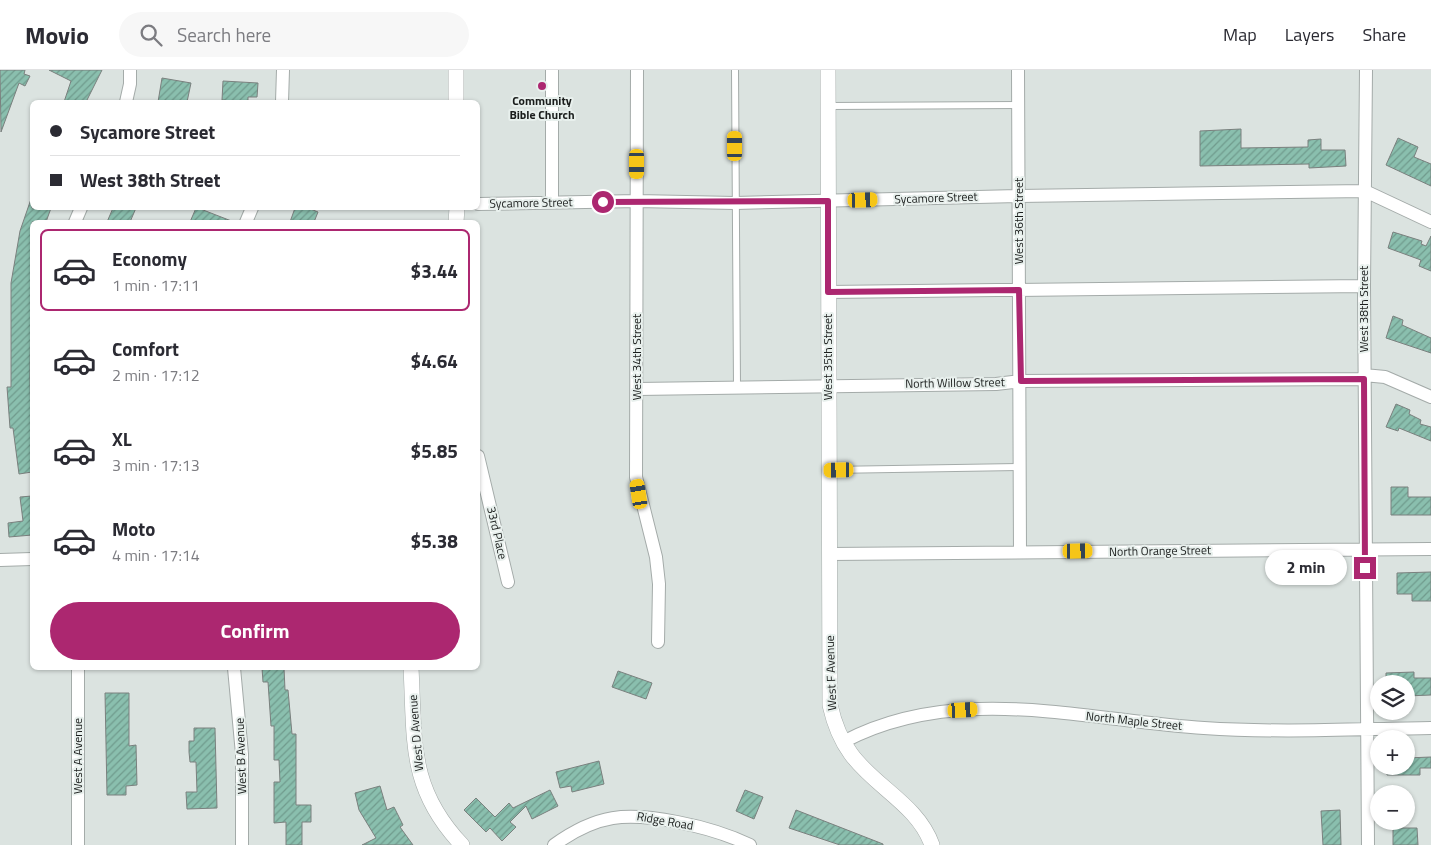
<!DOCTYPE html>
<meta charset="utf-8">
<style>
:root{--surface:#fff;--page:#f7f7f7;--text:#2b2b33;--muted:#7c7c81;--line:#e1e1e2;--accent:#ac2770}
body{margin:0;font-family:"Titillium Web",sans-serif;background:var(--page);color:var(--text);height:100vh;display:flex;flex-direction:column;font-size:19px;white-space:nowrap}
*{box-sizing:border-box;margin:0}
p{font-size:16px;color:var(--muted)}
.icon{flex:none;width:28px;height:28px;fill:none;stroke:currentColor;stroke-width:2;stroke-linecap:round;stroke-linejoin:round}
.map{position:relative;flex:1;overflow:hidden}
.details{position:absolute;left:30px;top:150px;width:450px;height:450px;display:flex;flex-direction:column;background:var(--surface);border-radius:8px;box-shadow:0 1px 4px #0004}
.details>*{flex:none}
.guide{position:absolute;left:30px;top:30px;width:450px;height:110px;border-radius:8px;box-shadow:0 1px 4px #0004;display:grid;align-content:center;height:110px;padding:0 20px;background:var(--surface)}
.buttons{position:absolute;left:1370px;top:605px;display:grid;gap:10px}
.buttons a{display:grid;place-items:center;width:45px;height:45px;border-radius:50%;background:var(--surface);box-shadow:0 1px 4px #0004;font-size:25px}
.end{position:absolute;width:22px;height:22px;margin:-11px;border:6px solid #ac2770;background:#fff;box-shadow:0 0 0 2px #fff}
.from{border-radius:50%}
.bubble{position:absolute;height:35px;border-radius:18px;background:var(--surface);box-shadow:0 1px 4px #0004;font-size:16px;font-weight:700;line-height:35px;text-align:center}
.car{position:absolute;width:15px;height:30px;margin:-15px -8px;border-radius:6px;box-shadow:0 0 4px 1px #0007;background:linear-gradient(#f5c518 24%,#345 0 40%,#f5c518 0 76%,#345 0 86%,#f5c518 0)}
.guide b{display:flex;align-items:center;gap:18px;height:48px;font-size:19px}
.guide b+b{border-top:1px solid var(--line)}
.guide i{width:12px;height:12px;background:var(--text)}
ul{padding:9px 0 0;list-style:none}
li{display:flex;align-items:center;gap:15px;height:82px;margin:0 10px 8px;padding:0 10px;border:2px solid transparent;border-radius:8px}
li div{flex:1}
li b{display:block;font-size:19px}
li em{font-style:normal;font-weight:700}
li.selected{border-color:var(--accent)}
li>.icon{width:45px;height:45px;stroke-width:1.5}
.action{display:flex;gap:10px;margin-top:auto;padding:10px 20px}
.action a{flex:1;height:58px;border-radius:30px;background:var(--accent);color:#fff;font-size:20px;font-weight:700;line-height:58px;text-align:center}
header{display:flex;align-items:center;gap:30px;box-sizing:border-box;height:70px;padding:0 25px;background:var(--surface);border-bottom:1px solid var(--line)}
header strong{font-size:24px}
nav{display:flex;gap:28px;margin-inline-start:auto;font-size:18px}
.search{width:350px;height:45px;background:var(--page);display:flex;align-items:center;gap:12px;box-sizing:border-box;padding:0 18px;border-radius:28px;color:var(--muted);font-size:19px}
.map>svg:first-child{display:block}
.building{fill:url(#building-hatch);stroke:#7a807e}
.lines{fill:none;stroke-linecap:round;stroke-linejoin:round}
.service-casing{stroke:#a4aba9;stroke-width:8}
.minor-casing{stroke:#a4aba9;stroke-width:14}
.tertiary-casing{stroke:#a4aba9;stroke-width:16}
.service{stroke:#fff;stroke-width:6}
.minor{stroke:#fff;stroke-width:12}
.tertiary{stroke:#fff;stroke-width:15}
.route{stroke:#ac2770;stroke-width:6}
.poi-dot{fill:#ac2770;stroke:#e8f0ed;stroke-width:2}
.labels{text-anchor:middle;stroke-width:4;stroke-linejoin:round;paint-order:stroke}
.poi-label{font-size:12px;font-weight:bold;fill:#1a1d1c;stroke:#e8f0ed}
.street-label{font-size:12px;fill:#1a1d1c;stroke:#e8f0ed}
</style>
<header>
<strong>Movio</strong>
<div class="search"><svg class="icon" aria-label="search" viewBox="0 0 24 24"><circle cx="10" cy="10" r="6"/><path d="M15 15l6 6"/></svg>Search here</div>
<nav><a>Map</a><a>Layers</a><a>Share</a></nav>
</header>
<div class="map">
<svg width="1431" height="775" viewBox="0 0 1431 775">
<defs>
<pattern id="building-hatch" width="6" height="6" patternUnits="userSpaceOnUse" patternTransform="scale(1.25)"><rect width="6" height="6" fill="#8abfae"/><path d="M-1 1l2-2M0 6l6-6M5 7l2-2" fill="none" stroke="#709b8d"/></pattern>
</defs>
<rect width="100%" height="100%" fill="#dbe3e0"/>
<!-- building -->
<path class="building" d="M0 0H25L24 4 30 6 25 16 19 13 1 62Z
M49 0H102L86 32H64L71 11Z
M162 8 191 13 187 32H158Z
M223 11 258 13 257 27H248V32H225V30H222Z
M1241 59V78L1308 77V70L1321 69V80H1345L1346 96 1309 98V94L1200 96V61Z
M1398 68 1418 77 1414 87 1431 94V116L1386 95Z
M31 129 32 138H51L46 152H32L30 307 32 402 19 404 13 358H10L7 317H11V213L20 161Z
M113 138H136L130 152H107Z
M196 138H198L234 152H190Z
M295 138H308L318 142 314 152H290Z
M1393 162 1422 171 1421 174 1426 176 1431 166V201L1419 196 1421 190 1388 178Z
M1393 246 1403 250 1402 255 1431 268V283L1386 268Z
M1396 334 1410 340 1409 344 1421 350 1420 354 1431 357V371L1399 358 1398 361 1386 357Z
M1391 417H1408V427H1431V445H1391Z
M32 426V465L9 467 8 453 23 451 20 427Z
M1431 502V531H1412V524H1397V503Z
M262 598H284L285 620H288L292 664H296V735H311V752H302V775H286V752L274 753V712H280L279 690H274V656H271L268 612H263Z
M618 601 652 613 646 629 612 617Z
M1414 602V608H1431V625L1406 626V614H1386V603Z
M105 623H129V676L136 675 137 715 126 716V725H107Z
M194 658H215L217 738 187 739 186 722H197L196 692H190L189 682V671H194Z
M1431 687V698H1420V705H1387V696H1406V688Z
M599 691 604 714 572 722 571 716 560 718 556 702Z
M380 716 387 740 394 737 403 755 400 757 413 775H362L376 768 359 740 355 723Z
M550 720 558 736 532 749 526 736 510 752 516 757 502 771 490 758 486 762 464 740 476 728 495 747 509 733 513 738Z
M745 720 763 727 754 749 736 741Z
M796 740 883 774V775H840L789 758Z
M1340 740 1341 775H1323L1321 741Z
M1393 758H1417L1418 775H1393Z"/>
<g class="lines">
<defs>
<path id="service" d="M735 0 737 316
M829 36 1018 35
M830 400 1020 397"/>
<path id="minor" d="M552 0V132
M637 0 636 407 656 487 659 514 658 572
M1018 0 1020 482
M1366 0 1364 216 1368 775
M126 32 130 14V0
M282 32 283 0
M478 134 637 131 735 133 1019 126 1365 121 1431 152
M75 152 81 138
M246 152 252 138
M828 222 1364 216
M1364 305 1385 307 1431 327
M637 319 996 314 1021 311 1364 309
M478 386 508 512
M829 484 1431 479
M0 490 32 489
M78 598V775
M234 598 242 684V775
M843 672C956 612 1084 650 1204 658 1279 663 1356 659 1431 658
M554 775C597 744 626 742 677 752 703 757 727 764 750 775"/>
<path id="tertiary" d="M456 0V32
M828 0 830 635C834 653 840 669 851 684 875 717 918 735 932 775
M456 152 457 138
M411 598C415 671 408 718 462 775"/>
</defs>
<!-- service casing -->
<use href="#service" class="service-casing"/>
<!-- minor casing -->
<use href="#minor" class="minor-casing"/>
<!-- tertiary casing -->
<use href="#tertiary" class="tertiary-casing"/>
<!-- service -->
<use href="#service" class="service"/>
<!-- minor -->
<use href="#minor" class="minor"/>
<!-- tertiary -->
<use href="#tertiary" class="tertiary"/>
</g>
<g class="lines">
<!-- route -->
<path class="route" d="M603 132 828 131V222L1019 220 1021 311 1364 309 1365 498"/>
</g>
<!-- markers -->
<circle class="poi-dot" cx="542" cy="16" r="5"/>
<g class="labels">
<!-- poi labels -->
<g class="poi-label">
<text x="542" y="35">Community<tspan x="542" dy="14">Bible Church</tspan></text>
</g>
<!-- street labels -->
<g class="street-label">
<text transform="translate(936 128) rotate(-2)" y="4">Sycamore Street</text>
<text transform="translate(531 133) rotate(-1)" y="4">Sycamore Street</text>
<text transform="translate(1019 151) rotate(-90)" y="4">West 36th Street</text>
<text transform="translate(1364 239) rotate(-90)" y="4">West 38th Street</text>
<text transform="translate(637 287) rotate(-90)" y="4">West 34th Street</text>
<text transform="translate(828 287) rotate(-90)" y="4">West 35th Street</text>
<text transform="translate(955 313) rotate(-1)" y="4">North Willow Street</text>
<text transform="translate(497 463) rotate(77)" y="4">33rd Place</text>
<text transform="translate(1160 481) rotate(-1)" y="4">North Orange Street</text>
<text transform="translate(831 603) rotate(-92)" y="4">West F Avenue</text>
<text transform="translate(1134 651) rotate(6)" y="4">North Maple Street</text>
<text transform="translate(416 663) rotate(-95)" y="4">West D Avenue</text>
<text transform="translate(78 686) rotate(-90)" y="4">West A Avenue</text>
<text transform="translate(241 686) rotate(-92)" y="4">West B Avenue</text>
<text transform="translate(665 751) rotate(10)" y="4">Ridge Road</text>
</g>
</g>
</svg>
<div class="buttons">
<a><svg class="icon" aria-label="layers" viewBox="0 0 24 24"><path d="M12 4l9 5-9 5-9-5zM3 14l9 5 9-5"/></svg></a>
<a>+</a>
<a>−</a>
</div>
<i class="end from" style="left:603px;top:132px"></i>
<i class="end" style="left:1365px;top:498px"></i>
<div class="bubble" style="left:1265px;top:480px;width:82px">2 min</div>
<i class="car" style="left:735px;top:76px;rotate:0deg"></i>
<i class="car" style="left:637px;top:94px;rotate:180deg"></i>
<i class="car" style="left:863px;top:130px;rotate:88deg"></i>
<i class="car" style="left:839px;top:400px;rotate:269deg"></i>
<i class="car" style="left:639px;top:424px;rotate:351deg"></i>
<i class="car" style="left:1078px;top:481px;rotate:89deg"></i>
<i class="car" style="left:963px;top:640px;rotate:87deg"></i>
<div class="guide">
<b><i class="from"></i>Sycamore Street</b>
<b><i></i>West 38th Street</b>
</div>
<section class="details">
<ul>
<li class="selected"><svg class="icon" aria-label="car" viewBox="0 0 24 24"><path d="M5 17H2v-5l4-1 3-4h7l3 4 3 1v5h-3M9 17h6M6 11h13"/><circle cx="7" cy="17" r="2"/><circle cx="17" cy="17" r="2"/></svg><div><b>Economy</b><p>1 min · 17:11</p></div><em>$3.44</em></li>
<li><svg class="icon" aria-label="car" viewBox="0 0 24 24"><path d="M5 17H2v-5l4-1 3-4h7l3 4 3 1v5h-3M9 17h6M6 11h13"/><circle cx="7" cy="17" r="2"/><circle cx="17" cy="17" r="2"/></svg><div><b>Comfort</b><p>2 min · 17:12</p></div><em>$4.64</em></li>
<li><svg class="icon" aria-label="car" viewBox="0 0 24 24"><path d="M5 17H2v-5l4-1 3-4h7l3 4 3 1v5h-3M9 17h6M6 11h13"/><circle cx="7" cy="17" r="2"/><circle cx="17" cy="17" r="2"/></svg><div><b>XL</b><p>3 min · 17:13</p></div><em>$5.85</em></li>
<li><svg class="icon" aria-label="car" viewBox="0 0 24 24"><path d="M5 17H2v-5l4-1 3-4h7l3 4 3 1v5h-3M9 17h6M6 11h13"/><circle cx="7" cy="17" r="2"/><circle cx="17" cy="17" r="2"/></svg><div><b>Moto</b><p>4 min · 17:14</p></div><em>$5.38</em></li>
</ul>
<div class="action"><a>Confirm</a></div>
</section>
</div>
